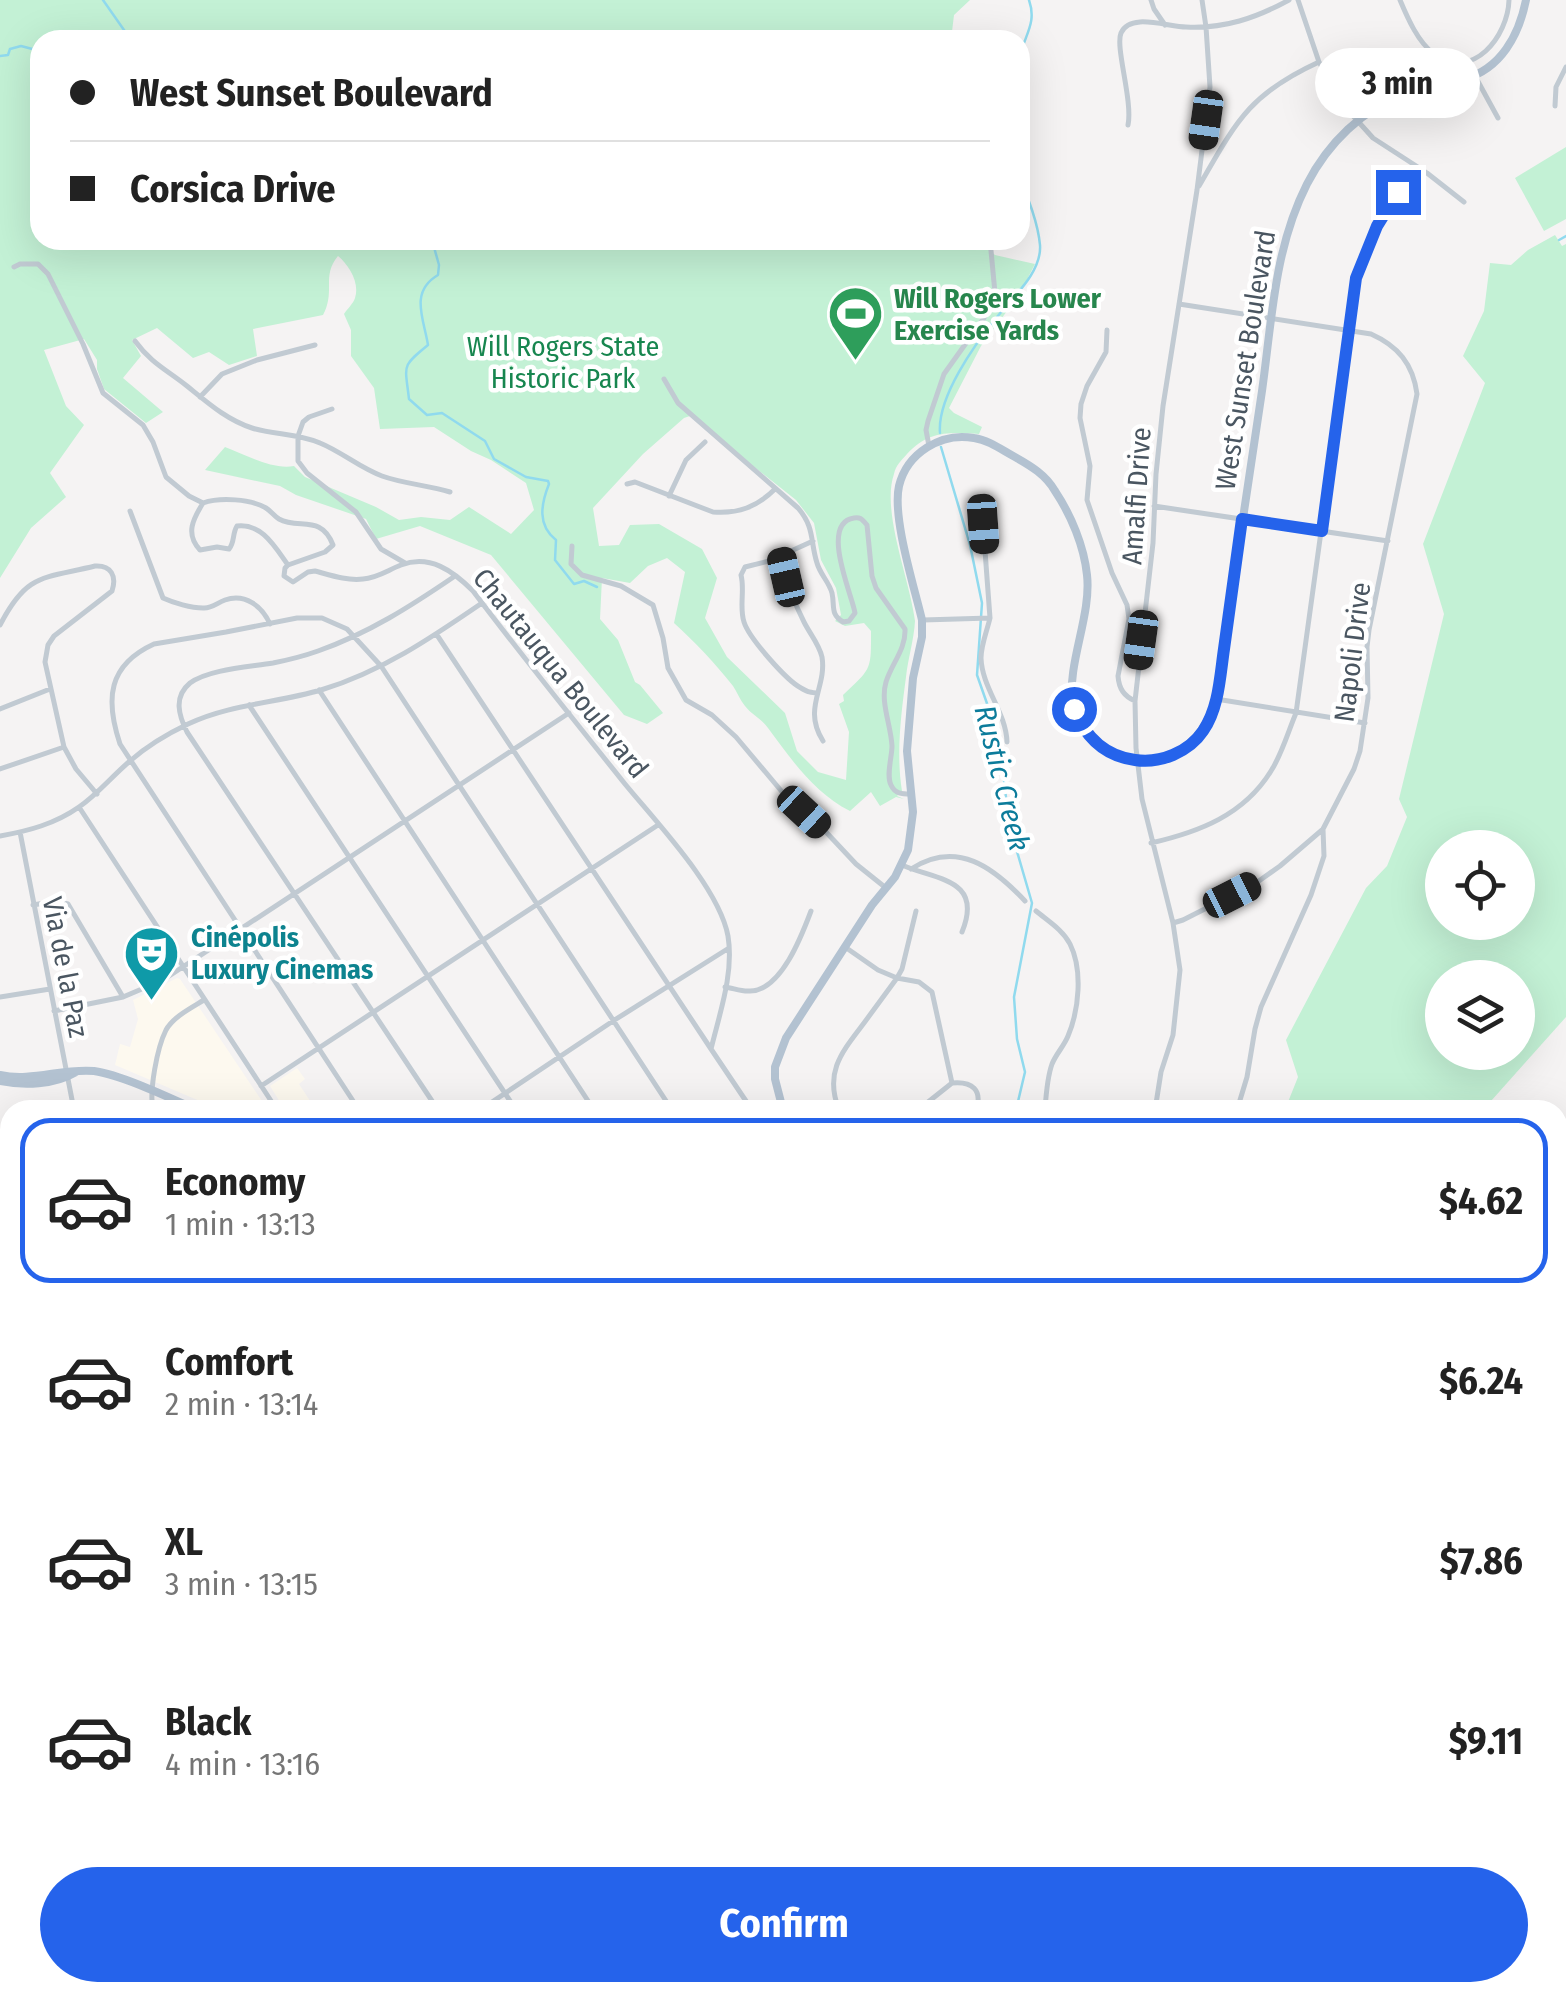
<!DOCTYPE html>
<meta charset="utf-8">
<style>
:root{--surface:#fff;--page:#f2f2f2;--text:#222;--muted:#767676;--line:#e0e0e0;--accent:#2563eb}
body{margin:0;font-family:"Fira Sans Condensed",sans-serif;background:var(--page);color:var(--text);height:100vh;display:flex;flex-direction:column;font-size:38px;white-space:nowrap}
*{box-sizing:border-box;margin:0}
p{font-size:32px;color:var(--muted)}
.icon{flex:none;width:55px;height:55px;fill:none;stroke:currentColor;stroke-width:2;stroke-linecap:round;stroke-linejoin:round}
.map{position:relative;flex:1;overflow:hidden}
.details{position:absolute;left:0px;top:1100px;width:1568px;height:902px;display:flex;flex-direction:column;background:var(--surface);border-radius:30px 30px 0 0;box-shadow:0 10px 40px #0002}
.details>*{flex:none}
.hud{position:absolute;left:30px;top:30px;width:1000px;height:220px;border-radius:30px;box-shadow:0 10px 40px #0002;display:grid;align-content:center;height:220px;padding:0 40px;background:var(--surface)}
.buttons{position:absolute;left:1425px;top:830px;display:grid;gap:20px}
.buttons a{display:grid;place-items:center;width:110px;height:110px;border-radius:50%;background:var(--surface);box-shadow:0 10px 40px #0002;font-size:50px}
.end{position:absolute;width:45px;height:45px;margin:-22px;border:12px solid #2563eb;background:#fff;box-shadow:0 0 0 5px #fff}
.from{border-radius:50%}
.bubble{position:absolute;height:70px;border-radius:35px;background:var(--surface);box-shadow:0 10px 40px #0002;font-size:32px;font-weight:700;line-height:70px;text-align:center}
.car{position:absolute;width:30px;height:60px;margin:-30px -15px;border-radius:12px;box-shadow:0 0 8px 2px #0007;background:linear-gradient(#222 24%,#8ab4d8 0 40%,#222 0 76%,#8ab4d8 0 86%,#222 0)}
.hud b{display:flex;align-items:center;gap:35px;height:95px;font-size:38px}
.hud b+b{border-top:2px solid var(--line)}
.hud i{width:25px;height:25px;background:var(--text)}
ul{padding:18px 0 0;list-style:none}
li{display:flex;align-items:center;gap:30px;height:165px;margin:0 20px 15px;padding:0 20px;border:5px solid transparent;border-radius:30px}
li div{flex:1}
li b{display:block;font-size:38px}
li em{font-style:normal;font-weight:700}
li.on{border-color:var(--accent)}
li>.icon{width:90px;height:90px;stroke-width:1.5}
.cta{display:flex;gap:20px;margin-top:auto;padding:20px 40px}
.cta a{flex:1;height:115px;border-radius:60px;background:var(--accent);color:#fff;font-size:40px;font-weight:700;line-height:115px;text-align:center}
.map>svg:first-child{display:block}
.commercial{fill:#fdf9ef}
.green{fill:#c3f1d5;fill-rule:evenodd}
.lines{fill:none;stroke-linecap:round;stroke-linejoin:round}
.stream{stroke:#90daee;stroke-width:2.5}
.minor{stroke:#c1cad2;stroke-width:5}
.major{stroke:#b3c2d1;stroke-width:8}
.route{stroke:#2563eb;stroke-width:12}
.labels{text-anchor:middle;stroke-width:9;stroke-linejoin:round;paint-order:stroke}
.leisure-label{font-size:28px;font-weight:bold;fill:#27864d;stroke:#fff;text-anchor:start}
.park-label{font-size:28px;fill:#17864f;stroke:#fff}
.street-label{font-size:28px;fill:#4a5661;stroke:#fff}
.culture-label{font-size:28px;font-weight:bold;fill:#0d838f;stroke:#fff;text-anchor:start}
.water-label{font-size:30px;font-style:italic;fill:#0c7c9b;stroke:#fff}
</style>
<div class="map">
<svg width="1566" height="2001" viewBox="0 0 1566 2001">
<rect width="100%" height="100%" fill="#f5f3f3"/>
<!-- commercial -->
<path class="commercial" d="M177 978 180 979 268 1110H221L115 1065 120 1044 130 1047 138 1019 133 1000Z
M297 1068 305 1079 299 1084 316 1110H285L270 1086Z"/>
<!-- green -->
<path class="green" d="M0 0H970L954 15 951 40H40V240H988V249L995 255 1035 264 1019 295 981 346 949 408 954 413 982 427 979 434C949 432 928 431 907 454 901 461 896 465 894 474 881 511 910 580 915 621 914 640 908 658 906 677 901 714 896 754 902 791L897 796 904 799 896 797 880 806 871 792 850 811C814 793 791 759 768 728 762 719 752 715 745 706 740 700 737 692 733 686 715 663 695 642 674 623L685 572 667 558 648 566 630 583 602 578 600 619 618 640 635 682 640 685 663 713 647 724 624 715 491 555 420 526 376 539 366 519 296 495 280 486 205 470 225 447C246 455 272 470 294 466L305 477 376 507 399 520 421 517 450 520 469 507 511 534 534 510 526 483 491 460 471 451 434 427 380 429 374 388 351 356V330L344 314C348 308 353 304 355 298 360 283 349 265 338 256 321 277 336 290 323 315L253 329 257 356 229 365 209 352 193 358 157 328 132 340 141 356 123 378 163 412 146 423 104 389 97 369V360L84 339 44 350 66 406 84 425 50 473 66 497 31 528 0 578ZM690 416 796 500 814 523 821 560 836 588 841 615 835 621 845 626 864 623 871 631C871 670 872 668 843 695L844 701 839 704 849 732 846 780 818 772 797 751 785 713 727 657 705 618 717 578 702 549 659 524 630 525 619 545 599 546 593 508 643 454 684 418Z
M1566 147V219L1544 231 1515 178Z
M1555 235 1562 246 1566 244V1017L1483 1110H1314L1288 1102 1298 1077 1286 1040 1366 888 1387 866 1407 817 1399 799 1444 614 1423 544 1485 383 1463 356 1484 311 1490 263 1511 265 1528 250ZM1442 848H1518V922H1442ZM1442 978H1518V1052H1442Z
M0 1634 10 1648V1727L0 1760Z
M0 1850 10 1866V1992L83 1993 82 2001H0Z
M469 1993H602V1998L607 1999 473 2001Z"/>
<g class="lines">
<!-- stream -->
<path class="stream" d="M103 0 131 40
M0 56 8 55 10 49 21 46 40 51
M1020 56C1025 34 1037 23 1029 0
M432 240 439 265 438 275C409 292 424 319 428 345 401 367 405 364 409 399L427 415 442 413 485 441 494 459 526 477 548 481 549 484C541 504 537 525 556 540L555 560 574 584 584 581 597 587
M1559 240 1566 236
M940 433C937 397 975 344 997 317 1013 297 1042 272 1040 245 1038 223 1028 198 1020 178
M941 447 970 545 982 603 977 675 990 712 1004 780 1009 824 1032 903 1014 997 1017 1039 1025 1072 1016 1110
M1121 1992 1135 2001
M508 2001 509 1992
M555 2001V1992"/>
<!-- minor -->
<path class="minor" d="M1151 0 1154 9 1165 25
M1298 0 1319 62 1346 108 1373 138 1427 173 1464 202
M1400 0C1408 19 1418 42 1434 54 1473 82 1508 36 1509 0
M1475 76 1498 118
M1555 106 1556 87 1566 67
M1128 125C1133 101 1115 47 1121 33 1130 12 1168 27 1186 27 1224 29 1256 18 1289 0
M1199 186C1236 122 1249 94 1319 62
M14 267 20 264H38L48 274 83 344 103 393 143 425 153 442 166 477 189 496 203 503C220 497 251 499 266 508 271 511 274 516 279 519 299 530 321 514 333 545L325 552 288 565
M1179 304 1371 334C1398 346 1413 364 1417 394L1369 630 1367 647 1368 698 1360 751 1354 769 1323 829 1324 856 1311 895 1261 1007 1255 1029 1247 1077 1237 1110
M1107 330 1106 352 1087 386 1081 404 1080 418 1090 466 1087 500 1112 573 1127 605 1129 619 1118 676C1119 689 1124 696 1135 701
M135 341C151 363 167 370 187 386 208 403 227 420 252 428 275 435 298 433 320 443 342 452 360 468 382 476 404 484 428 485 450 492
M664 379 678 403 798 508C815 528 810 541 817 563 820 574 829 582 832 593 835 607 830 614 843 622L849 621 855 613C853 597 819 523 854 518 862 517 862 520 867 525L872 576 876 588 905 629C906 649 892 663 886 682 880 702 891 725 892 746 892 757 886 775 891 785 895 794 902 794 911 794
M200 397 222 374 257 360 315 345
M332 409 309 417 303 422 298 436V461L307 473 356 512 381 549 405 563
M929 446 926 430 928 421 944 374 984 318 995 293 990 240
M627 484 635 482 713 512C738 514 757 507 775 489
M669 496 686 460 705 442
M203 503C193 519 185 534 200 550L217 547 229 549C235 542 232 534 237 526 262 523 275 547 288 565
M1154 506 1388 541
M130 511 163 598C174 603 191 608 203 608 211 609 217 603 225 600 245 593 262 606 270 624
M813 541 769 561 745 567 741 575C745 590 739 607 744 622 749 638 786 680 801 688 808 692 808 692 816 693
M572 546 571 564 582 575 621 586 653 605 663 638 668 668 686 700 712 715 736 737 783 793 826 832 856 864 886 888
M781 556C786 579 793 601 804 622 810 634 819 644 822 657 827 688 802 708 823 741
M288 565 285 568 284 576 293 582 308 572 315 571C330 575 347 581 363 579 377 578 388 570 401 565 430 554 453 571 473 591 522 656 574 720 625 784 657 823 719 888 728 936 734 973 720 1012 711 1049L752 1110
M990 618C987 631 981 645 981 658 982 688 1006 712 1007 742
M923 620 990 618 983 524
M0 625C27 573 42 579 95 566 111 565 117 576 112 591L54 636 48 645 45 662 64 747 76 769 97 794
M437 635 711 1049
M319 690 594 1110
M1216 699 1365 723
M249 705 516 1110
M0 709 50 689
M0 769 64 747
M79 807 277 1110
M20 832 74 1110
M0 836C28 831 55 824 79 807 98 794 112 776 130 761 147 746 167 734 188 724 230 704 277 703 321 690 381 672 431 638 482 603
M1151 843C1199 832 1244 815 1271 771 1282 754 1288 732 1296 713L1356 278C1372 232 1385 203 1422 171
M902 865C935 880 984 878 962 932
M911 869C957 839 994 868 1025 901
M33 905 56 901 68 904 123 997
M1036 911C1048 921 1063 930 1070 944 1083 970 1079 1010 1068 1036 1064 1046 1056 1054 1052 1064 1047 1078 1046 1095 1045 1110
M1173 923 1183 920 1256 883 1280 866 1322 830
M845 947 878 970 897 978 919 982 932 992 952 1083C972 1081 983 1090 976 1110
M725 987C733 988 742 992 750 991 781 991 802 935 811 911
M0 997 50 989
M54 1011 123 997 163 980 569 713
M261 1086 658 825
M153 1110C149 1091 157 1048 166 1030 173 1017 191 1008 204 1000
M359 1110 120 744C105 699 108 665 154 644L226 632 297 618H322L347 629 381 666 672 1110
M438 1110 187 732C179 716 173 697 190 683 209 669 250 667 273 663 288 660 304 656 318 651 369 633 411 606 455 576
M480 1110 613 1021 729 948
M839 1110C824 1072 842 1052 864 1023 875 1008 886 993 897 978L902 969 916 911
M918 1110 952 1083
M1155 1110 1161 1072 1173 1035 1180 970 1173 923 1142 799 1136 748 1135 701 1153 543 1156 474 1163 406 1197 190 1210 87 1206 27 1202 0
M1558 1154 1566 1135
M0 1159 10 1155
M0 1183 10 1202
M1558 1281 1566 1282
M0 1345 10 1344
M1565 1373 1566 1377
M0 1517 10 1515
M0 1526 10 1571
M1558 1627 1566 1655
M1558 1711 1566 1704
M185 1992 187 2001
M250 1992V1994
M332 1992 368 2001
M462 1992 466 2001
M656 1992 658 2001
M940 1992 946 2001
M995 1992 998 2001
M1135 1992 1154 2001
M1255 1992 1263 2001
M1263 1992 1267 2001
M1301 1992 1304 2001
M1517 1992 1544 2001
M1549 1992 1566 1998
M118 2001 119 1992
M248 2001 280 1992
M706 2001 733 1992
M884 2001 895 1992
M1051 2001 1058 1994 1095 2001
M1331 2001 1343 1992
M1355 2001 1366 1992
M1409 2001 1411 1992
M1449 2001 1452 1992"/>
<!-- major -->
<path class="major" d="M0 1075C32 1082 62 1068 94 1071 122 1075 170 1098 197 1110
M0 1081C24 1086 54 1085 76 1072
M783 1110 775 1079V1067L786 1038 872 905 895 877 908 850 913 812 907 751 913 678 922 637V620C914 586 892 517 899 486 907 453 941 432 974 438 989 440 1002 450 1015 457 1031 466 1046 475 1055 491 1071 515 1084 546 1087 575 1094 636 1034 716 1113 753 1131 762 1152 764 1171 755 1197 743 1207 725 1216 699 1232 596 1246 493 1262 391 1272 320 1274 249 1307 184 1328 143 1362 110 1405 93 1424 85 1445 85 1464 79 1501 69 1519 35 1526 0
M1566 2001V2000"/>
</g>
<g class="lines">
<!-- route -->
<path class="route" d="M1074 709C1085 736 1104 756 1135 760 1160 764 1189 752 1203 731 1219 708 1220 676 1224 649 1230 606 1236 562 1242 519L1322 531 1356 278 1377 226 1398 192"/>
</g>
<!-- icons -->
<defs>
<symbol id="stadium-pin" viewBox="-11 -11 22 30"><path d="M0 17L-7.5 6A9.5 9.5 0 1 1 7.5 6Z" fill="#2e9e5b" stroke="#fff"/><path d="M0-5a6.5 5 0 1 0 0 10a6.5 5 0 1 0 0-10ZM-3.5-1.8h7v3.6h-7Z" fill="#fff"/></symbol>
<symbol id="theatre-pin" viewBox="-11 -11 22 30"><path d="M0 17L-7.5 6A9.5 9.5 0 1 1 7.5 6Z" fill="#0f9aa8" stroke="#fff"/><path d="M-5-5.5Q0-4 5-5.5V0Q5 5 0 6Q-5 5-5 0ZM-3.3-2.5H-1v1.5H-3.3ZM1-2.5H3.3v1.5H1ZM-2.8 1Q0 5.5 2.8 1Z" fill="#fff"/></symbol>
</defs>
<g fill-rule="evenodd">
<use href="#stadium-pin" x="824" y="282" width="63" height="86"/>
<use href="#theatre-pin" x="120" y="922" width="63" height="86"/>
</g>
<g class="labels">
<!-- leisure labels -->
<g class="leisure-label">
<text x="894" y="308">Will Rogers Lower<tspan x="894" dy="32">Exercise Yards</tspan></text>
</g>
<!-- park labels -->
<g class="park-label">
<text x="563" y="356">Will Rogers State<tspan x="563" dy="32">Historic Park</tspan></text>
</g>
<!-- street labels -->
<g class="street-label">
<text transform="translate(1245 360) rotate(-81)" y="10">West Sunset Boulevard</text>
<text transform="translate(1136 496) rotate(-86)" y="10">Amalfi Drive</text>
<text transform="translate(1352 652) rotate(-83)" y="10">Napoli Drive</text>
<text transform="translate(561 673) rotate(51)" y="10">Chautauqua Boulevard</text>
<text transform="translate(66 967) rotate(79)" y="10">Via de la Paz</text>
</g>
<!-- culture labels -->
<g class="culture-label">
<text x="191" y="947">Cinépolis<tspan x="191" dy="32">Luxury Cinemas</tspan></text>
</g>
<!-- water labels -->
<g class="water-label">
<text transform="translate(1002 778) rotate(76)" y="10">Rustic Creek</text>
</g>
</g>
</svg>
<div class="buttons">
<a><svg class="icon" aria-label="locate" viewBox="0 0 24 24"><circle cx="12" cy="12" r="6"/><path d="M12 2v4M12 18v4M2 12h4M18 12h4"/></svg></a>
<a><svg class="icon" aria-label="layers" viewBox="0 0 24 24"><path d="M12 4l9 5-9 5-9-5zM3 14l9 5 9-5"/></svg></a>
</div>
<i class="end from" style="left:1074px;top:709px"></i>
<i class="end" style="left:1398px;top:192px"></i>
<div class="bubble" style="left:1315px;top:48px;width:165px">3 min</div>
<i class="car" style="left:1206px;top:120px;rotate:188deg"></i>
<i class="car" style="left:983px;top:524px;rotate:176deg"></i>
<i class="car" style="left:786px;top:577px;rotate:347deg"></i>
<i class="car" style="left:1141px;top:640px;rotate:188deg"></i>
<i class="car" style="left:804px;top:812px;rotate:133deg"></i>
<i class="car" style="left:1232px;top:895px;rotate:63deg"></i>
<div class="hud">
<b><i class="from"></i>West Sunset Boulevard</b>
<b><i></i>Corsica Drive</b>
</div>
<section class="details">
<ul>
<li class="on"><svg class="icon" aria-label="car" viewBox="0 0 24 24"><path d="M5 17H2v-5l4-1 3-4h7l3 4 3 1v5h-3M9 17h6M6 11h13"/><circle cx="7" cy="17" r="2"/><circle cx="17" cy="17" r="2"/></svg><div><b>Economy</b><p>1 min · 13:13</p></div><em>$4.62</em></li>
<li><svg class="icon" aria-label="car" viewBox="0 0 24 24"><path d="M5 17H2v-5l4-1 3-4h7l3 4 3 1v5h-3M9 17h6M6 11h13"/><circle cx="7" cy="17" r="2"/><circle cx="17" cy="17" r="2"/></svg><div><b>Comfort</b><p>2 min · 13:14</p></div><em>$6.24</em></li>
<li><svg class="icon" aria-label="car" viewBox="0 0 24 24"><path d="M5 17H2v-5l4-1 3-4h7l3 4 3 1v5h-3M9 17h6M6 11h13"/><circle cx="7" cy="17" r="2"/><circle cx="17" cy="17" r="2"/></svg><div><b>XL</b><p>3 min · 13:15</p></div><em>$7.86</em></li>
<li><svg class="icon" aria-label="car" viewBox="0 0 24 24"><path d="M5 17H2v-5l4-1 3-4h7l3 4 3 1v5h-3M9 17h6M6 11h13"/><circle cx="7" cy="17" r="2"/><circle cx="17" cy="17" r="2"/></svg><div><b>Black</b><p>4 min · 13:16</p></div><em>$9.11</em></li>
</ul>
<div class="cta"><a>Confirm</a></div>
</section>
</div>
